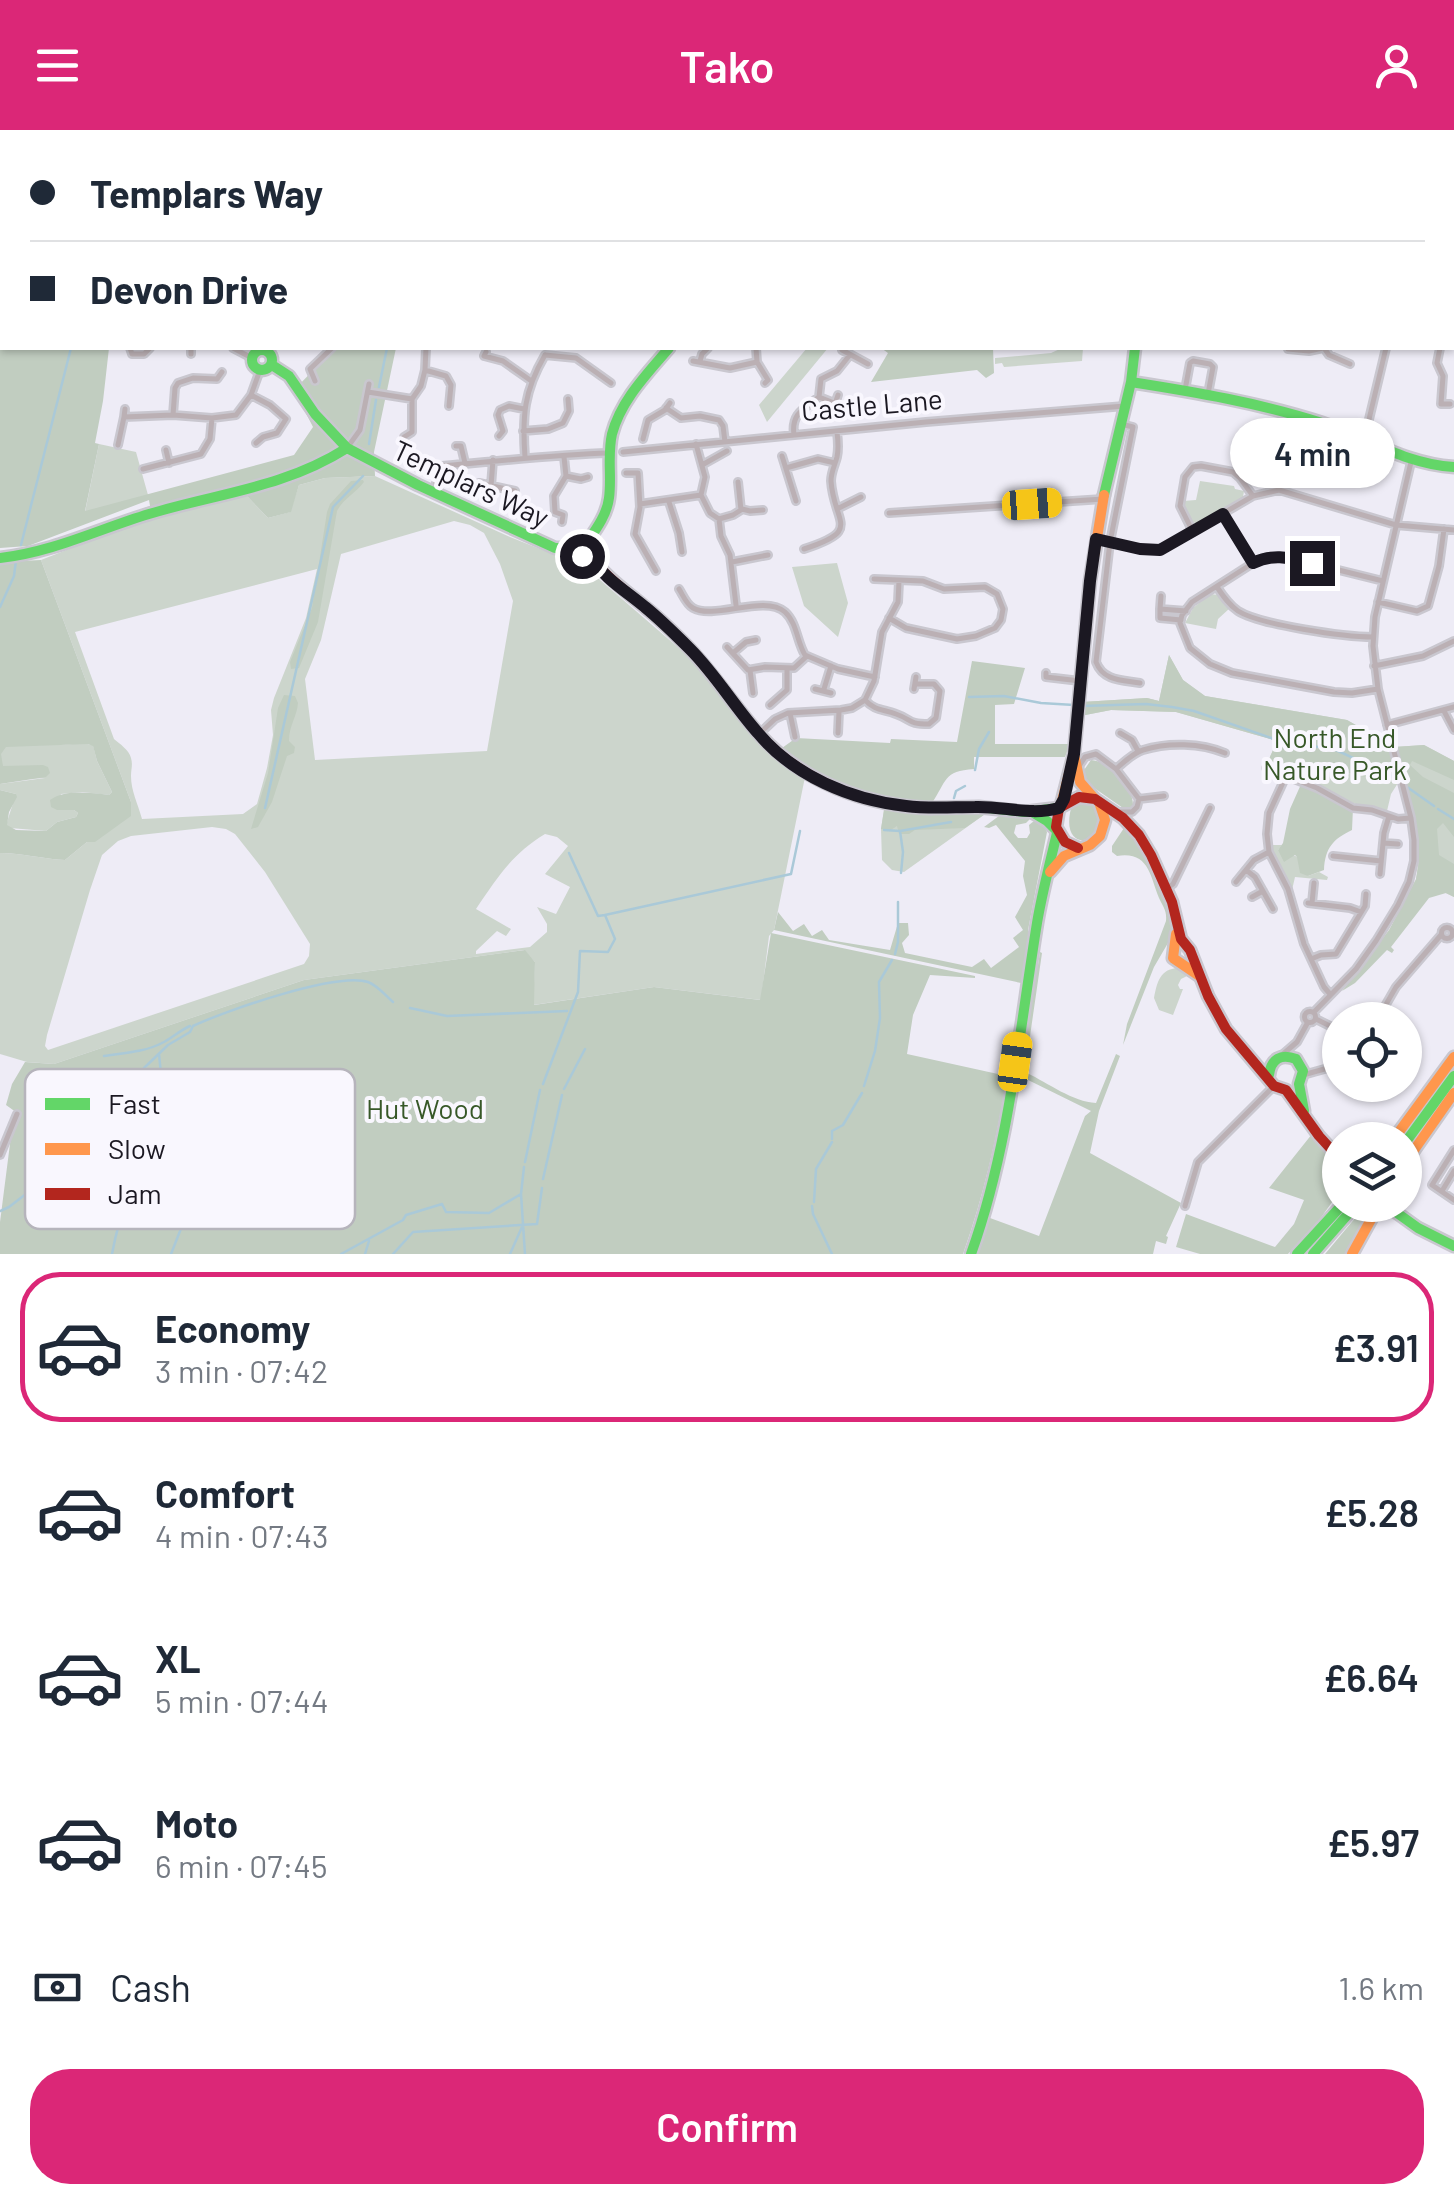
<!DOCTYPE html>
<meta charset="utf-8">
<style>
:root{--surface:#fff;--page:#f2f2f3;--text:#1f2937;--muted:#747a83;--line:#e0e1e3;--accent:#db2777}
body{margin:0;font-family:Barlow,sans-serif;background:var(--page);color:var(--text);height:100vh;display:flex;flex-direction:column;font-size:38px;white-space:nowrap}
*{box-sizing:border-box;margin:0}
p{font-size:32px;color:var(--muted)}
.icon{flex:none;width:55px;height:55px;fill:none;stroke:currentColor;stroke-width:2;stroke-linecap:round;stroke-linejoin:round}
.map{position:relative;height:1124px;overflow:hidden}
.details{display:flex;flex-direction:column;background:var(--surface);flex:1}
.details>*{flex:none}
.banner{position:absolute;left:0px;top:0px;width:1455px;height:220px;box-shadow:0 2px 8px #0004;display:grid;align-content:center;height:220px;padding:0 30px;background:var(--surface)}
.controls{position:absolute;left:1322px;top:872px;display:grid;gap:20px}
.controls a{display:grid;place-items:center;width:100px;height:100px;border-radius:50%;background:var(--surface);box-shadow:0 2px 8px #0004;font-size:50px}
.end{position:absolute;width:45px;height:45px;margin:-22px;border:12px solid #1b1822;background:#fff;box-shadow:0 0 0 5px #fff}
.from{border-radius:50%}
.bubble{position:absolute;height:70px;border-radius:35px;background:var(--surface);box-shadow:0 2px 8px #0004;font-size:32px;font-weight:600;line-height:70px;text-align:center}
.car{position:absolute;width:30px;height:60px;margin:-30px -15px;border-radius:12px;box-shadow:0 0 8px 2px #0007;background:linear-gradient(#f5c518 24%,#345 0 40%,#f5c518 0 76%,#345 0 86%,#f5c518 0)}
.banner b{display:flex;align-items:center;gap:35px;height:95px;font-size:38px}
.banner b+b{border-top:2px solid var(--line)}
.banner i{width:25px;height:25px;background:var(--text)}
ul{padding:18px 0 0;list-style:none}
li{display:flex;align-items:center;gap:30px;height:150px;margin:0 20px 15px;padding:0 10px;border:5px solid transparent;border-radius:40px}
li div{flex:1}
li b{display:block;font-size:38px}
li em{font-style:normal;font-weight:600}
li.current{border-color:var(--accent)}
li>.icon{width:90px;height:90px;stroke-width:1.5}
.pay{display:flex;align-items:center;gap:25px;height:110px;padding:0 30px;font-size:38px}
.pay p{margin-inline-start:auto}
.button{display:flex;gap:20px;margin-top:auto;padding:20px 30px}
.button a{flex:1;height:115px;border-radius:40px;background:var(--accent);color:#fff;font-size:40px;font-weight:600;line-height:115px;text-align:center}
header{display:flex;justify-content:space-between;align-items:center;height:130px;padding:0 30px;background:var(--accent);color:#fff;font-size:45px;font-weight:600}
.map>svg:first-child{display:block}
.green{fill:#ccd5cc;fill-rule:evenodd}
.forest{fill:#c1cdc0}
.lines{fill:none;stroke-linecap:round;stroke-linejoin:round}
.stream{stroke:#aac9d8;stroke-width:2.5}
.street-casing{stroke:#c9c7cf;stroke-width:10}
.fast-casing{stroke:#c9c7cf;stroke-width:15}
.slow-casing{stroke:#c9c7cf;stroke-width:15}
.jam-casing{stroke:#c9c7cf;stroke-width:15}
.street{stroke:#bbb0b4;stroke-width:5}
.fast{stroke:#63d668;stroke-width:10}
.slow{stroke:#ff974d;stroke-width:10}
.jam{stroke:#b3261e;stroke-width:10}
.route{stroke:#1b1822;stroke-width:12}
.labels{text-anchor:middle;stroke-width:8;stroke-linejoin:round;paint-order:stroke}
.street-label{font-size:28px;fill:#1b1822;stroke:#f9f7fe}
.park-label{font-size:28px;fill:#375828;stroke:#f9f7fe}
.key{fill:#f9f7fe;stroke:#b6b4bc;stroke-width:2.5}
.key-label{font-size:28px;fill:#1b1822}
</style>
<header><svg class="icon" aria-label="menu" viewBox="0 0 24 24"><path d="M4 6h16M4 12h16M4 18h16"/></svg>Tako<svg class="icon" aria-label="person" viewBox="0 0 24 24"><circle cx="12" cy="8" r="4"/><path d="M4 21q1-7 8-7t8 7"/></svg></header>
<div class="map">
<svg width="1454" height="1124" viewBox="0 0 1454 1124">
<rect width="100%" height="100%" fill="#eeecf6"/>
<!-- green -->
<path class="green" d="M807 218H828L767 292 759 275Z
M1062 218H1083L1082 231 1004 237 1002 233 995 234V228L1051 223Z
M99 314 136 322 148 365 85 382Z
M375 346 510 407 585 437 688 526 735 582 779 629 805 647 774 800 769 806 761 870 654 857 533 875 535 832 524 820 304 850 54 934 27 932 0 924V723C22 723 43 729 65 730L87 712 131 685V672L41 430 135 393 245 364 268 388 290 382 299 355 325 348ZM454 391 470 395 484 403 500 434 513 471 487 621 315 630 305 549 321 510 341 424ZM317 439 306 488 274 568 271 580 273 605 267 638 257 674 243 684 142 689C138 674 131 661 131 646 131 639 133 635 131 628 129 620 120 614 114 609L75 502ZM212 697 226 699 235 704 265 742 310 814 309 826 304 834 48 920 45 916 47 905 90 760 102 725 118 711 131 706ZM545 704 557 707 568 716 545 744 570 757 556 784 537 777 547 794V802L530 817 476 824V821L497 801 506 806 511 799 476 779C498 747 512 724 545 704Z
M1200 351 1234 356 1235 359 1244 361 1243 367 1200 394 1191 392 1183 380V371L1196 370Z
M837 433 848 473 838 507 804 476 792 437Z
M1210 464 1219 465 1230 478 1218 489 1216 499 1185 493 1193 478Z
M1169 525 1183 550 1205 566 1347 590 1375 606 1386 605 1398 653 1391 664 1387 681 1358 675 1266 636 1277 611 1176 582 1111 580 1080 586 1082 572 1147 568 1159 571Z
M0 597 63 615 82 613 93 615 97 631 112 662 109 665 82 662 61 664 57 680H74L78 683 76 687 57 692 46 701 10 698 6 695 16 664 0 660V654L45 648 0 650Z
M1424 615 1454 631V767L1416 749C1425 705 1407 659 1394 617Z
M884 680 923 683 988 682 904 742 892 740 882 730 881 699Z
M1270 715H1282L1278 720 1298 727 1308 746 1319 742 1328 747 1327 750 1295 747 1292 760 1276 732Z
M1178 838 1195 846 1199 853 1187 846 1181 849 1178 855 1180 859H1183L1173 885 1159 880 1154 868C1157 852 1160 839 1178 838Z"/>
<!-- forest -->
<path class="forest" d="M0 3 2 4V218H109L103 271 95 313 99 314 85 381 294 325 313 297 294 260 335 218H396L374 322 375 346 325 348 299 355 291 382 268 388 245 364 154 388 152 382 68 411 67 406 150 376 149 370 28 416 0 418Z
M881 218H993L994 243 986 248 977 240 871 252 888 223Z
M363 350 364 352C356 363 343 369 337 381L318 492 299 538 291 539 290 532 312 478 327 382 330 374 351 351Z
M41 430 131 672V686L95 712H87L65 730C43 729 22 723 0 723V660L16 664 17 667 9 682 7 695 16 700 46 701 57 692 76 687 78 683 74 680H57L51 677 50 670C66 659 90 663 109 665L112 662 97 631 93 616 88 614 6 617 1 624 3 636 43 635 48 637 50 643 46 647 0 654V432Z
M1169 525 1183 550 1205 566 1347 590 1375 606 1386 605 1398 653C1388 654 1385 649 1375 648 1358 647 1337 637 1320 639 1318 639 1306 644 1305 645L1283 636 1272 639 1266 636 1277 611 1176 582 1111 580 1080 586 1082 572 1147 568 1159 571Z
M972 531 1025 538 1014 574 995 575V614H1070L1065 627H974V639C943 641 947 651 932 673 916 672 898 673 883 670 845 662 813 640 782 618L796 608 890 613 891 609 957 612Z
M284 565 295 566 298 573C297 587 289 595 289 611L295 617 294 623 287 626 272 672 258 697 251 699 268 643 278 578Z
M1424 615 1454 631V650L1412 631 1410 635 1423 647 1454 663V707L1443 693 1437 699 1439 725 1454 734V767L1446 763 1429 768 1391 817 1394 820 1392 823 1387 820 1355 853 1342 861 1389 800 1416 749 1419 731V710L1394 617Z
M1091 630C1110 631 1134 657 1133 676L1128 679 1123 678 1087 653 1082 643Z
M1302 652 1353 678 1352 700C1333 709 1325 718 1324 740L1308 746 1300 743 1297 727 1295 725 1284 732 1278 720 1283 713 1290 679Z
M1085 668 1100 675C1112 718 1054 727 1073 672Z
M884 680 923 683 988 682 965 698 915 700 909 704H899L897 696 891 700 881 699Z
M1003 683 1030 689 1026 693 1016 695 1014 703 1018 708H1027L1030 703 1029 695 1034 691 1045 698 1047 702 1028 800V815L1021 853 774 800 778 782 793 801 804 794 812 806 822 800 829 810 890 820 898 793H908L909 805 902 813 905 823 972 837 984 829 991 838 1019 817 1013 808 1023 800 1015 787 1027 765 1023 746 1025 731 996 695 989 698 984 697Z
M1124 698 1136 706 1151 729 1175 790 1168 813 1154 837 1123 915 1127 894 1166 791C1167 780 1163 777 1159 768 1150 746 1149 721 1117 726L1112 722V716Z
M771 803 975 846V848L930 845 913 885 907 924 1007 946C997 1007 984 1065 963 1124H0V1092L11 1006 20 985 6 975 12 954 25 932 54 934 304 850 525 820 535 832 534 875 654 857 760 870Z
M1040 822 1042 823 1028 920 1027 943C1048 953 1073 972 1096 973L1116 924 1120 926 1099 981 1090 1023 1181 1073 1166 1106 1168 1107 1166 1114 1156 1111 1153 1124H975L990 1088 1039 1106 1085 986 1091 981 1022 947 1019 933 1034 836 1038 835Z
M1312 1004 1340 1035V1061L1320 1089 1288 1124H1200L1176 1117 1186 1084 1275 1117 1294 1094 1304 1070 1269 1058Z
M1366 1075H1372L1346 1124H1325Z"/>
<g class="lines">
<!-- stream -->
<path class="stream" d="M540 2 544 0
M696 2 704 0
M718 2V0
M0 156 2 155
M379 257 387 218
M369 314 376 270
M21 415 71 218
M0 477 14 446 16 430
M969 567 1004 566 1041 573 1074 575
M1082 576 1146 574 1172 577 1194 581 1277 610 1336 620 1390 645 1434 676
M975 640 979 619 989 602
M954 668 956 661 965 656
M265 678 333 377 363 346
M1438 679 1454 689
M884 700 900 701 951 692
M900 701 903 722 901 743
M569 723 598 786 605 785
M895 824 898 812V772
M410 878 447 886 567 881
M159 924 162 954
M104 926C123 923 145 922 162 913 172 908 179 901 190 896
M543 954 578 862 580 821 608 822 615 809 605 785 791 744 800 701
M864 956 875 921 880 888 879 852 892 830
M564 959 585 919
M162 961 166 1018 176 1058 185 1082 184 1091 171 1124
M832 1009V1001L843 995 862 963
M525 1032 540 960
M524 1037 521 1064 525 1124
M543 1049 562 965
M814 1072 816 1039 832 1012
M812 1076 813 1084 832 1124
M0 1081 9 1077 35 1057 92 1002 144 938 168 915 190 902 193 896C225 881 336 842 368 852 377 855 386 866 393 872
M112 1124C120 1080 132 1053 163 1020
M341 1124 403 1090 406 1085 442 1074 446 1082 489 1083 521 1064
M365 1124 369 1111
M393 1124 413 1102 537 1094 542 1058
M510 1124 522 1097"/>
<defs>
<path id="street" d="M150 0V2
M245 0 246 2
M976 0 980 2
M1145 0 1150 2
M1416 0 1417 2
M61 2V0
M107 2V0
M638 2 639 0
M1452 20H1454
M1452 187H1454
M130 218 132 224H144L150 218
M191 218V224
M233 218 252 228
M756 218 757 232 768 250 765 253
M1324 218 1329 225 1350 234
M1440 218 1437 233 1443 246 1441 274H1450
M1288 219 1309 221 1323 218
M842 220 868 234
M486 222 484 226 503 231 530 250
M545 225 576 228 611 253
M693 231 730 238 757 232
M700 231 702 224 708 218
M425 240 446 246 451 255 449 276
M315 251 310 239 332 218
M1185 260 1190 233 1193 231 1210 234 1213 237 1208 264
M368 262 412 269
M251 265 270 275 286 289 277 303 263 307 256 313
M819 267 834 273
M666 278 681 288 700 286 719 290 723 296 725 312
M125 279 124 287 173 285 212 288 236 285 251 265 260 240
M833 280 838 265
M173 285 175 258 178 253 193 248 217 249 222 242
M1121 294 1133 297 1110 412 1096 532C1103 551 1122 550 1140 553
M523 301 548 299 563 293 569 281 568 269
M794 305C791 283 804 279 819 267L821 249 837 241 849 226
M499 306 503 301 498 285 500 280 509 276 524 279
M1365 306 1386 218
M404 307 412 302V269L421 256 425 240 426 218
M643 309 648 290 665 280 670 273
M696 314 705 347 701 365 710 383 719 389 721 406 730 425 736 475
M118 315 124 287
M456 316H461L465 333
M347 318 360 300 369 254
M166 320 169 333
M623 322 926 292 1125 276
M782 326 796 371
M525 327C522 286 524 261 545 225
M702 335 727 321
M418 338C482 333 545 325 609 323
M786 338 818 329 835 333
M143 339 201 324 210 309 212 288
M626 343H638L640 377 635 404 656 441
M566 346 581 349 588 347
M436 353 442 337
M479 353 515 361
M491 356 493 330
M669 372 679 403 682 422
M640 374 701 365
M839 378 861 367
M742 379 750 381 763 380
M889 383 1103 369
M1223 384 1253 433
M719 389 733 385 741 380 738 352
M562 392 563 385 555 382 554 366 566 346 564 327
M1193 402 1180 376 1185 347 1193 337 1201 336 1233 342 1240 348 1253 366
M1096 409 1140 419 1160 420 1253 366 1279 360 1396 395 1454 400
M804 419C863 400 834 394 831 351 831 342 835 335 837 327 839 318 838 310 837 302
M732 432 768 425
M874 449 923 451 944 459 985 457 997 464 1003 479 1001 490 995 498 976 506 957 509 906 498 889 488
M1217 457C1223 466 1229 475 1238 481 1260 495 1345 507 1373 507
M679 459C683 465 686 474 693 478 714 490 765 464 785 482 797 493 797 512 805 525L838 539 875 547
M1378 472 1417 481 1428 476 1439 436 1444 399
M1160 479 1161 466
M1181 490 1160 488V479L1186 481
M727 517 748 540 765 537 794 538 807 526
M733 523 746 512 756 510
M1374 536 1423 526 1454 511
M750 540 753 563
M1046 543V547L1080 551
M815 559 831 563
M824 559 831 536
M914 559 916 547
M1378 559 1352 563 1334 562 1232 543 1210 534 1190 518 1180 493 1182 485 1192 472 1253 433 1267 427H1286L1383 451
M865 570C875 581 883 579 896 584 913 590 907 594 929 594L936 588 940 561 934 554H915
M770 575 787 560V539
M1444 581 1454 600
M790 583 795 607
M1387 595 1454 577
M838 603 839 581
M1120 603 1132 610 1138 621
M759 604 775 589 788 583 841 580 852 578 865 570 874 551 882 502 898 472 899 451
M1079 636 1085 627 1096 624 1116 639 1139 669 1137 677 1132 682H1119
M1266 638 1317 658 1353 678 1372 680 1398 689 1411 688
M1116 639C1124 632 1133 623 1143 620 1168 612 1201 613 1225 623
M1286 646 1269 683 1267 704 1269 722 1288 759 1304 814 1324 857 1330 864
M1139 669 1164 666
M1383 713 1398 714
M1333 726 1381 731
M1246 740 1255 747 1273 779
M1380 744 1384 703 1389 686
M1236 752 1254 730 1269 722
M1166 759 1173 754 1210 678
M1252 767 1263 761
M1308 773 1350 778 1361 782
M1312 773 1314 753
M1441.5 803a5.5 5.5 0 1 1 11 0a5.5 5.5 0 1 1-11 0Z
M1311 829 1321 825 1336 824 1365 776 1366 764
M1304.5 887a5.5 5.5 0 1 1 11 0a5.5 5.5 0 1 1-11 0Z
M1314 882 1356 839 1376 811 1398 775 1409 752 1414 731V710L1411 688 1378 559 1373 516 1375 487 1411 332
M1316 889 1340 901
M1377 890 1396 857 1441 805
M1282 925 1297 912 1308 892
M1303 945 1328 938 1340 928
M1454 1020 1432 1055 1454 1070
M0 1025 17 984
M1442 1061 1454 1041
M1185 1076 1198 1032 1274 956"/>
<path id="fast" d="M870 2 871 0
M1195 2 1196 0
M252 230a10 10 0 1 1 20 0a10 10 0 1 1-20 0Z
M272 235 289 246 315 284 347 318 418 355 555 418H578
M1131 252C1195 262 1260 273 1322 293 1367 308 1405 334 1454 337
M1104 365 1131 252 1135 218
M588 411C597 398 607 384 609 368 612 347 607 326 612 304 621 270 647 244 669 218
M578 419a8 8 0 1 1 16 0a8 8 0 1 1-16 0Z
M0 428C53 422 99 399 149 384 218 363 284 358 347 318
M931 678 979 677 1025 682 1059 678
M1032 682 1047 691 1056 700
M1269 945C1271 929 1281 923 1296 929L1303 941 1299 954 1304 981
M1405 1013 1454 946
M1386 1075 1418 1098 1454 1116
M971 1124C1009 1018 1019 904 1037 793 1042 763 1050 733 1057 703
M1297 1124 1342 1075
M1313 1124 1356 1075"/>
<path id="slow" d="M1074 624 1080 652 1094 668
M1061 675 1074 624 1090 451 1104 365
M1050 742 1064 726 1090 715 1100 706 1105 690 1099 672
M1176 804 1173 828 1198 845
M1393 1010 1454 927
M1405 1033 1454 963
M1352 1124 1379 1075"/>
<path id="jam" d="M397 2 400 0
M590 425C605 447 626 461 646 478 660 489 673 502 685 514 713 542 733 575 759 604 802 652 867 676 931 678
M1078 718 1065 712 1056 697 1059 678 1079 667 1095 669 1123 688 1139 705 1151 725 1172 772 1181 809 1190 820 1208 866 1226 899 1274 956 1286 960 1319 1006 1340 1029"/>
</defs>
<!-- street casing -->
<use href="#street" class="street-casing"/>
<!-- fast casing -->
<use href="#fast" class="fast-casing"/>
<!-- slow casing -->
<use href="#slow" class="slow-casing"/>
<!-- jam casing -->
<use href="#jam" class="jam-casing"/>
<!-- street -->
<use href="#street" class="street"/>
<!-- fast -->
<use href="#fast" class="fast"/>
<!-- slow -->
<use href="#slow" class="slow"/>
<!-- jam -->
<use href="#jam" class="jam"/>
</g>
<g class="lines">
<!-- route -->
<path class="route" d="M582 426 590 425C604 449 625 460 645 477 661 490 676 505 690 519 716 545 734 576 758 603 794 646 851 670 906 676 929 679 953 677 975 677 1004 676 1031 686 1059 678L1064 669 1074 624 1090 451 1096 409 1140 419 1160 420 1223 384 1253 433C1274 423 1290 428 1312 433"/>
</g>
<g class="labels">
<!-- street labels -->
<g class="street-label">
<text transform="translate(872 275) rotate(-5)" y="10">Castle Lane</text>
<text transform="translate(471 354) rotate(25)" y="10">Templars Way</text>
</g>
<!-- park labels -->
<g class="park-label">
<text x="1335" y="618">North End<tspan x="1335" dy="32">Nature Park</tspan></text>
<text x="425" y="989">Hut Wood</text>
</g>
</g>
<!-- legend -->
<rect x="25" y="939" width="330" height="160" rx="15" class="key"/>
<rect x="45" y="968" width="45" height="12" fill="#63d668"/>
<rect x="45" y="1013" width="45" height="12" fill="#ff974d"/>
<rect x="45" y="1058" width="45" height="12" fill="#b3261e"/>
<g class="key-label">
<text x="108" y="984">Fast</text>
<text x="108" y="1029">Slow</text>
<text x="108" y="1074">Jam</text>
</g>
</svg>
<div class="controls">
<a><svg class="icon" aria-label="locate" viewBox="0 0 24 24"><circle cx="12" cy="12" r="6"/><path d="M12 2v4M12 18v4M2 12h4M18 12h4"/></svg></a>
<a><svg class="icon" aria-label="layers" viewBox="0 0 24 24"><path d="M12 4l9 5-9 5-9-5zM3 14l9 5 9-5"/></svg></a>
</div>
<i class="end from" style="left:582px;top:426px"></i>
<i class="end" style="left:1312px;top:433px"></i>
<div class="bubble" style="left:1230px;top:288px;width:165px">4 min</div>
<i class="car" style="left:1032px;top:374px;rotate:86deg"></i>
<i class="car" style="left:1015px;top:932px;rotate:8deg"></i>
<div class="banner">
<b><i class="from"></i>Templars Way</b>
<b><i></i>Devon Drive</b>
</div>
</div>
<section class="details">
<ul>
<li class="current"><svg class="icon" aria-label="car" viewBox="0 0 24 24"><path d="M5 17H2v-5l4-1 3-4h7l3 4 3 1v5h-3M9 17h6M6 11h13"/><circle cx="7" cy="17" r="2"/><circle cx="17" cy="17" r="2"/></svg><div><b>Economy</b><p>3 min · 07:42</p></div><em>£3.91</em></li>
<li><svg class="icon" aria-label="car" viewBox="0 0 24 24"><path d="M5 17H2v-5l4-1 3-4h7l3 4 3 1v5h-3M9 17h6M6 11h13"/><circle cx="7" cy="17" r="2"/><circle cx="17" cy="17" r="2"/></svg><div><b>Comfort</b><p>4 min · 07:43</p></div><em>£5.28</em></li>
<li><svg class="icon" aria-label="car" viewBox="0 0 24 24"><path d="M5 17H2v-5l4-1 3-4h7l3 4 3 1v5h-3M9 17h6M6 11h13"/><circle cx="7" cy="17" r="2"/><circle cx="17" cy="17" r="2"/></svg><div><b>XL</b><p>5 min · 07:44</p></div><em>£6.64</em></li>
<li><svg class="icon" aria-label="car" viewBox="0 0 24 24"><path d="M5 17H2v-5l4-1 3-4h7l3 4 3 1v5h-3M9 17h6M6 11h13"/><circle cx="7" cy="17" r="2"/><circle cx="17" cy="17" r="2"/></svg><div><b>Moto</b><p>6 min · 07:45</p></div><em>£5.97</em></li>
</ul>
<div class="pay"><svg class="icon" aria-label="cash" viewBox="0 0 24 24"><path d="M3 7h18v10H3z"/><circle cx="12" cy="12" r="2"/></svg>Cash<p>1.6 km</p></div>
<div class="button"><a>Confirm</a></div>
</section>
